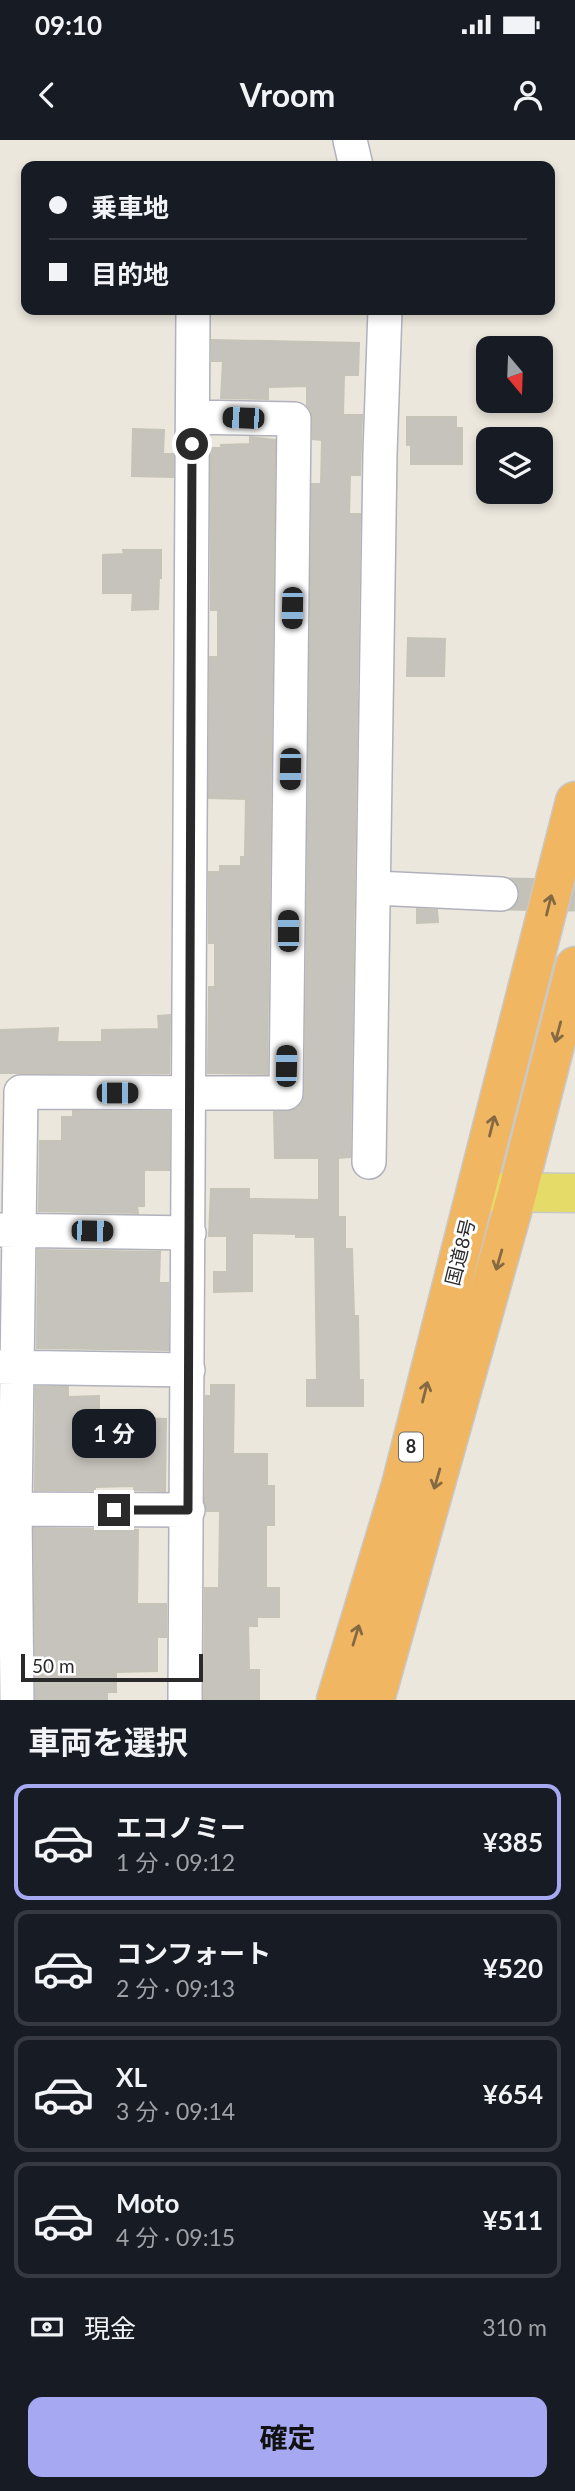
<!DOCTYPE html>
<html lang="ja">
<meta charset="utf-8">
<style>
:root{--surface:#171b24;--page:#242831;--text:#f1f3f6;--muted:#9ea1a6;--line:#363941;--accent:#a6a9f1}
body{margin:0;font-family:Lato,"Noto Sans JP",sans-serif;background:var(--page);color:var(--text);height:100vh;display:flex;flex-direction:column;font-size:26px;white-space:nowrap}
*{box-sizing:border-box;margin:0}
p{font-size:23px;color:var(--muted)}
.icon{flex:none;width:38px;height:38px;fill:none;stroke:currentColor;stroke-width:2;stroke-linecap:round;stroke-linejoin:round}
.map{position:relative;height:1560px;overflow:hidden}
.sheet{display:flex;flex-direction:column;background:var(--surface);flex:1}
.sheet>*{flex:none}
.top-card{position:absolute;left:21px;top:21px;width:534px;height:154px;border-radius:14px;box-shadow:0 4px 10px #0003;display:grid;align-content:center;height:154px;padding:0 28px;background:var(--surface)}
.needle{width:46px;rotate:161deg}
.tools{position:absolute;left:476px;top:196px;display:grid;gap:14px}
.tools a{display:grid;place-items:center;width:77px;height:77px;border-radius:14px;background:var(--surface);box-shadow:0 4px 10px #0003;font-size:35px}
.scale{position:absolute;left:21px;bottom:18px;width:182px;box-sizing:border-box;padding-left:7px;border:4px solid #2a2a2a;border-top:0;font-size:19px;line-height:24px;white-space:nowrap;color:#2a2a2a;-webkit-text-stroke:5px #fff;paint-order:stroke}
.end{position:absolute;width:32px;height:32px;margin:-16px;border:9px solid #2a2a2a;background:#fff;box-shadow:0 0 0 4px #fff}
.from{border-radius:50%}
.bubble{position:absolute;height:49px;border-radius:14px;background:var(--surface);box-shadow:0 4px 10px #0003;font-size:23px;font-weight:700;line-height:49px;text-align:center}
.car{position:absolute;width:21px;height:42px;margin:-21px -10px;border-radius:9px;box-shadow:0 0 5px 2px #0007;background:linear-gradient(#222 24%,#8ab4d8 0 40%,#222 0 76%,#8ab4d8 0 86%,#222 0)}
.top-card b{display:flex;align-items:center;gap:24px;height:66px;font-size:26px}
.top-card b+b{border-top:2px solid var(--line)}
.top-card i{width:18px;height:18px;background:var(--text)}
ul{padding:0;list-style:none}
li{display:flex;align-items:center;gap:21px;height:116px;margin:0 14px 10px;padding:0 14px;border:4px solid var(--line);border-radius:14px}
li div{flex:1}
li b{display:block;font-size:26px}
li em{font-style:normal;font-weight:700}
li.active{border-color:var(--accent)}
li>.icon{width:63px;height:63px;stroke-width:1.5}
h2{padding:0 28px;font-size:32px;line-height:84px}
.pay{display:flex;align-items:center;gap:18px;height:77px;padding:0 28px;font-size:26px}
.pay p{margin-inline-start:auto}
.action{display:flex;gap:14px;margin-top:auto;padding:14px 28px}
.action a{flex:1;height:80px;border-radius:14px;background:var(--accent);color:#111;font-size:28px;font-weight:700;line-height:80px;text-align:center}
.status{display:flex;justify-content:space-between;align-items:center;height:49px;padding:0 35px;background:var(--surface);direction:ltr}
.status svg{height:19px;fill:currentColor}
header{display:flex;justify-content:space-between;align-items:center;height:91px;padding:0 28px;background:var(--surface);font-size:32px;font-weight:700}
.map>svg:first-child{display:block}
.building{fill:#c6c3bc;stroke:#c6c3b7;stroke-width:2}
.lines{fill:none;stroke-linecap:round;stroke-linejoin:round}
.minor-tunnel{stroke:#c4c1b9;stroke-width:33;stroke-dasharray:33 17;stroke-linecap:butt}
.minor-casing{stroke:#b0b1bc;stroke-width:36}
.major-casing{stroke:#c8c8c8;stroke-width:41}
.highway-casing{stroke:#c8c8c8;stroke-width:41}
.minor{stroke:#fff;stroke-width:33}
.major{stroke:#e5db68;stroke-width:38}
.highway{stroke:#f1b662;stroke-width:38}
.oneway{stroke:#846943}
.route{stroke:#2a2a2a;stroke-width:9}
.labels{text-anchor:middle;stroke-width:6;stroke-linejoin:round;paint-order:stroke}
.shield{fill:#fff;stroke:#6a6a6a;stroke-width:2}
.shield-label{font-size:18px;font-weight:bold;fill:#2a2a2a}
.street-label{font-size:19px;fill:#2a2a2a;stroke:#fff}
</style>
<div class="status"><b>09:10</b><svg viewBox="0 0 49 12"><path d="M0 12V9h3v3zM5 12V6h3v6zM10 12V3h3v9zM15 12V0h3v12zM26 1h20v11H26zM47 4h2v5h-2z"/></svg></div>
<header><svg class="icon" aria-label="back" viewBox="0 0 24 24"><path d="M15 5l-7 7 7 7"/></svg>Vroom<svg class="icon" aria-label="person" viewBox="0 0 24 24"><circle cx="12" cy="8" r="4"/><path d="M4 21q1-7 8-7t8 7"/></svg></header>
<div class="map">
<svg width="575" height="1560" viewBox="0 0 575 1560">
<rect width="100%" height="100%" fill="#ebe7dd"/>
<!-- building -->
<path class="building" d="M212 200 359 203 358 235H344L343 275H362L360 335H350L349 374H360L350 1017 338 1018V1077H345V1109H352L354 1176H358L359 1240H363V1266H307V1240H317L315 1097H296V1094L252 1093V1151L214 1152V1132H227V1096H209L211 1049H249V1059L319 1060V1018H275L274 972 296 969 303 962 305 953 312 344H321L322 300 313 299V279L311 270 307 265V246L268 247V259L221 258 223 221H212Z
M407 277H456V288H462V324H411V305H407Z
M133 289 164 290 163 314H173V337L132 336Z
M250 297 275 300 267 934 208 933 209 847H215V803H209V732H220V726H241V717H245L246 659 209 658 210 517H218V470H211V308H221V305L250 304Z
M123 410H161V438H159L158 469 132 470 133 453H103V415L124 414Z
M408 498 445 499 444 536H407Z
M417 769 437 770 438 782 417 783Z
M170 875 169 933H0V890L58 888 57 902H102V890L159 889 158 876Z
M73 971 169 972V1030H144V1066H137L138 1073 39 1071 40 1001H62V977H73Z
M38 1110 160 1112 159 1143H168V1210L37 1208Z
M211 1245H234L233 1314H267V1346H274V1385H266V1448H279V1477H257V1486H248L249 1530H259V1560H204L205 1448H219L220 1371H207L205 1363 206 1256H211Z
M36 1247H68V1257L99 1256V1314L136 1315V1278L166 1279 165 1351 134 1350V1346L95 1347V1350H35Z
M34 1388 138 1390 137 1464H166V1497H157V1531L116 1532V1552H107V1560H36Z"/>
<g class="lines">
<!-- minor-tunnel -->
<path class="minor-tunnel" d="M501 754 575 755"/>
<defs>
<path id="minor" d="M350 0 356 26
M375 748 501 754
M369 1022 380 314 385 170
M0 1090 189 1093
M0 1227 188 1230
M0 1369 188 1370
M17 1560 15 1369 21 952 286 953 294 279 193 277
M185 1560 193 170"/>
<path id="major" d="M476 1052 575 1053"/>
<path id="highway" d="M336 1560 401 1345 575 661
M375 1560 517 1054 575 826"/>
</defs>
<!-- minor casing -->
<use href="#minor" class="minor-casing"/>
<!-- major casing -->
<use href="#major" class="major-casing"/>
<!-- highway casing -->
<use href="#highway" class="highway-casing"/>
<!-- minor -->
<use href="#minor" class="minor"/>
<!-- major -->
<use href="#major" class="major"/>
<!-- highway -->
<use href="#highway" class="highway"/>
</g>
<!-- one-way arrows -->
<defs><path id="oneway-shaft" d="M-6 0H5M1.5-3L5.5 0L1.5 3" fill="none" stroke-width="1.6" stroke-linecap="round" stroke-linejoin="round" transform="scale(1.75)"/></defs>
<g class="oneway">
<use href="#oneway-shaft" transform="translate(549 765) rotate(-76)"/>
<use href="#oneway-shaft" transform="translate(558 892) rotate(105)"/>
<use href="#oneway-shaft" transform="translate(492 986) rotate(-76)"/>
<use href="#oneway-shaft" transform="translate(499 1120) rotate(106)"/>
<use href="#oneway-shaft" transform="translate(425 1252) rotate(-76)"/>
<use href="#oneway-shaft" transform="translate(437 1339) rotate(106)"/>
<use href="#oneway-shaft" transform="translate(356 1495) rotate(-73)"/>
</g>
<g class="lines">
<!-- route -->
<path class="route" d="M114 1370H188L192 304"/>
</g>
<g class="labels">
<!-- shield labels -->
<rect class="shield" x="399" y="1292.5" width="24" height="29" rx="5"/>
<g class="shield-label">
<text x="411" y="1313">8</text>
</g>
<!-- street labels -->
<g class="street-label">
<text transform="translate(460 1112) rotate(-76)" y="7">国道8号</text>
</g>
</g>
</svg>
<div class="tools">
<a><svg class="needle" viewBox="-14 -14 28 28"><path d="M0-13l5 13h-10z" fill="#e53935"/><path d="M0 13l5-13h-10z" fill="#9ea1a6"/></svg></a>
<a><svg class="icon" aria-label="layers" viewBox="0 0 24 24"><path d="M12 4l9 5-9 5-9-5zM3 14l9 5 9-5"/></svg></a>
</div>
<div class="scale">50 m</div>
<i class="end from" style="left:192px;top:304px"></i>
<i class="end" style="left:114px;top:1370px"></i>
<div class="bubble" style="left:72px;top:1269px;width:84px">1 分</div>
<i class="car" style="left:243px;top:278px;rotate:272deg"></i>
<i class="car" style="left:292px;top:468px;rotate:181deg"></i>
<i class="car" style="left:290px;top:629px;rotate:181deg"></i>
<i class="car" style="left:288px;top:791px;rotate:0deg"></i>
<i class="car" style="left:286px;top:926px;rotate:1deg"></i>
<i class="car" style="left:117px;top:953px;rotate:90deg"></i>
<i class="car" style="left:92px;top:1091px;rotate:91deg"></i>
<div class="top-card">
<b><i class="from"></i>乗車地</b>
<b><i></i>目的地</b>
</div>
</div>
<section class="sheet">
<h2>車両を選択</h2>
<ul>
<li class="active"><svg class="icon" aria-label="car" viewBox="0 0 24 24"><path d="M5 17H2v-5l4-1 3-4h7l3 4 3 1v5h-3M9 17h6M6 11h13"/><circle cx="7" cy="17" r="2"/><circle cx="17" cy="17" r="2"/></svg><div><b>エコノミー</b><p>1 分 · 09:12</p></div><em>¥385</em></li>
<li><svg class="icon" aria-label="car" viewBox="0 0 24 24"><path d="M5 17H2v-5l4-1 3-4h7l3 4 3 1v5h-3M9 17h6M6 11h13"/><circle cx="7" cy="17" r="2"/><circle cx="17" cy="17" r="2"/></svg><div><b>コンフォート</b><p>2 分 · 09:13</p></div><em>¥520</em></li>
<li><svg class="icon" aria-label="car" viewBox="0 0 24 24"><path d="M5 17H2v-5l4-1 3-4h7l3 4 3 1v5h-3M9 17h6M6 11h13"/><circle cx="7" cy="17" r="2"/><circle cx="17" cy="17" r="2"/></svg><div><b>XL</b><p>3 分 · 09:14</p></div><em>¥654</em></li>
<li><svg class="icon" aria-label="car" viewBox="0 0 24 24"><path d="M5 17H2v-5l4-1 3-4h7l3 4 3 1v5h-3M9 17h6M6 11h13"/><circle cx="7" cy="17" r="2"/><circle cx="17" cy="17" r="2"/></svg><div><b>Moto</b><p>4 分 · 09:15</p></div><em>¥511</em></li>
</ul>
<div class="pay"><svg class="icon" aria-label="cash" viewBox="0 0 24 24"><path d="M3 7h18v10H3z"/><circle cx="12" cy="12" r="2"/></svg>現金<p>310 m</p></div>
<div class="action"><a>確定</a></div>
</section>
